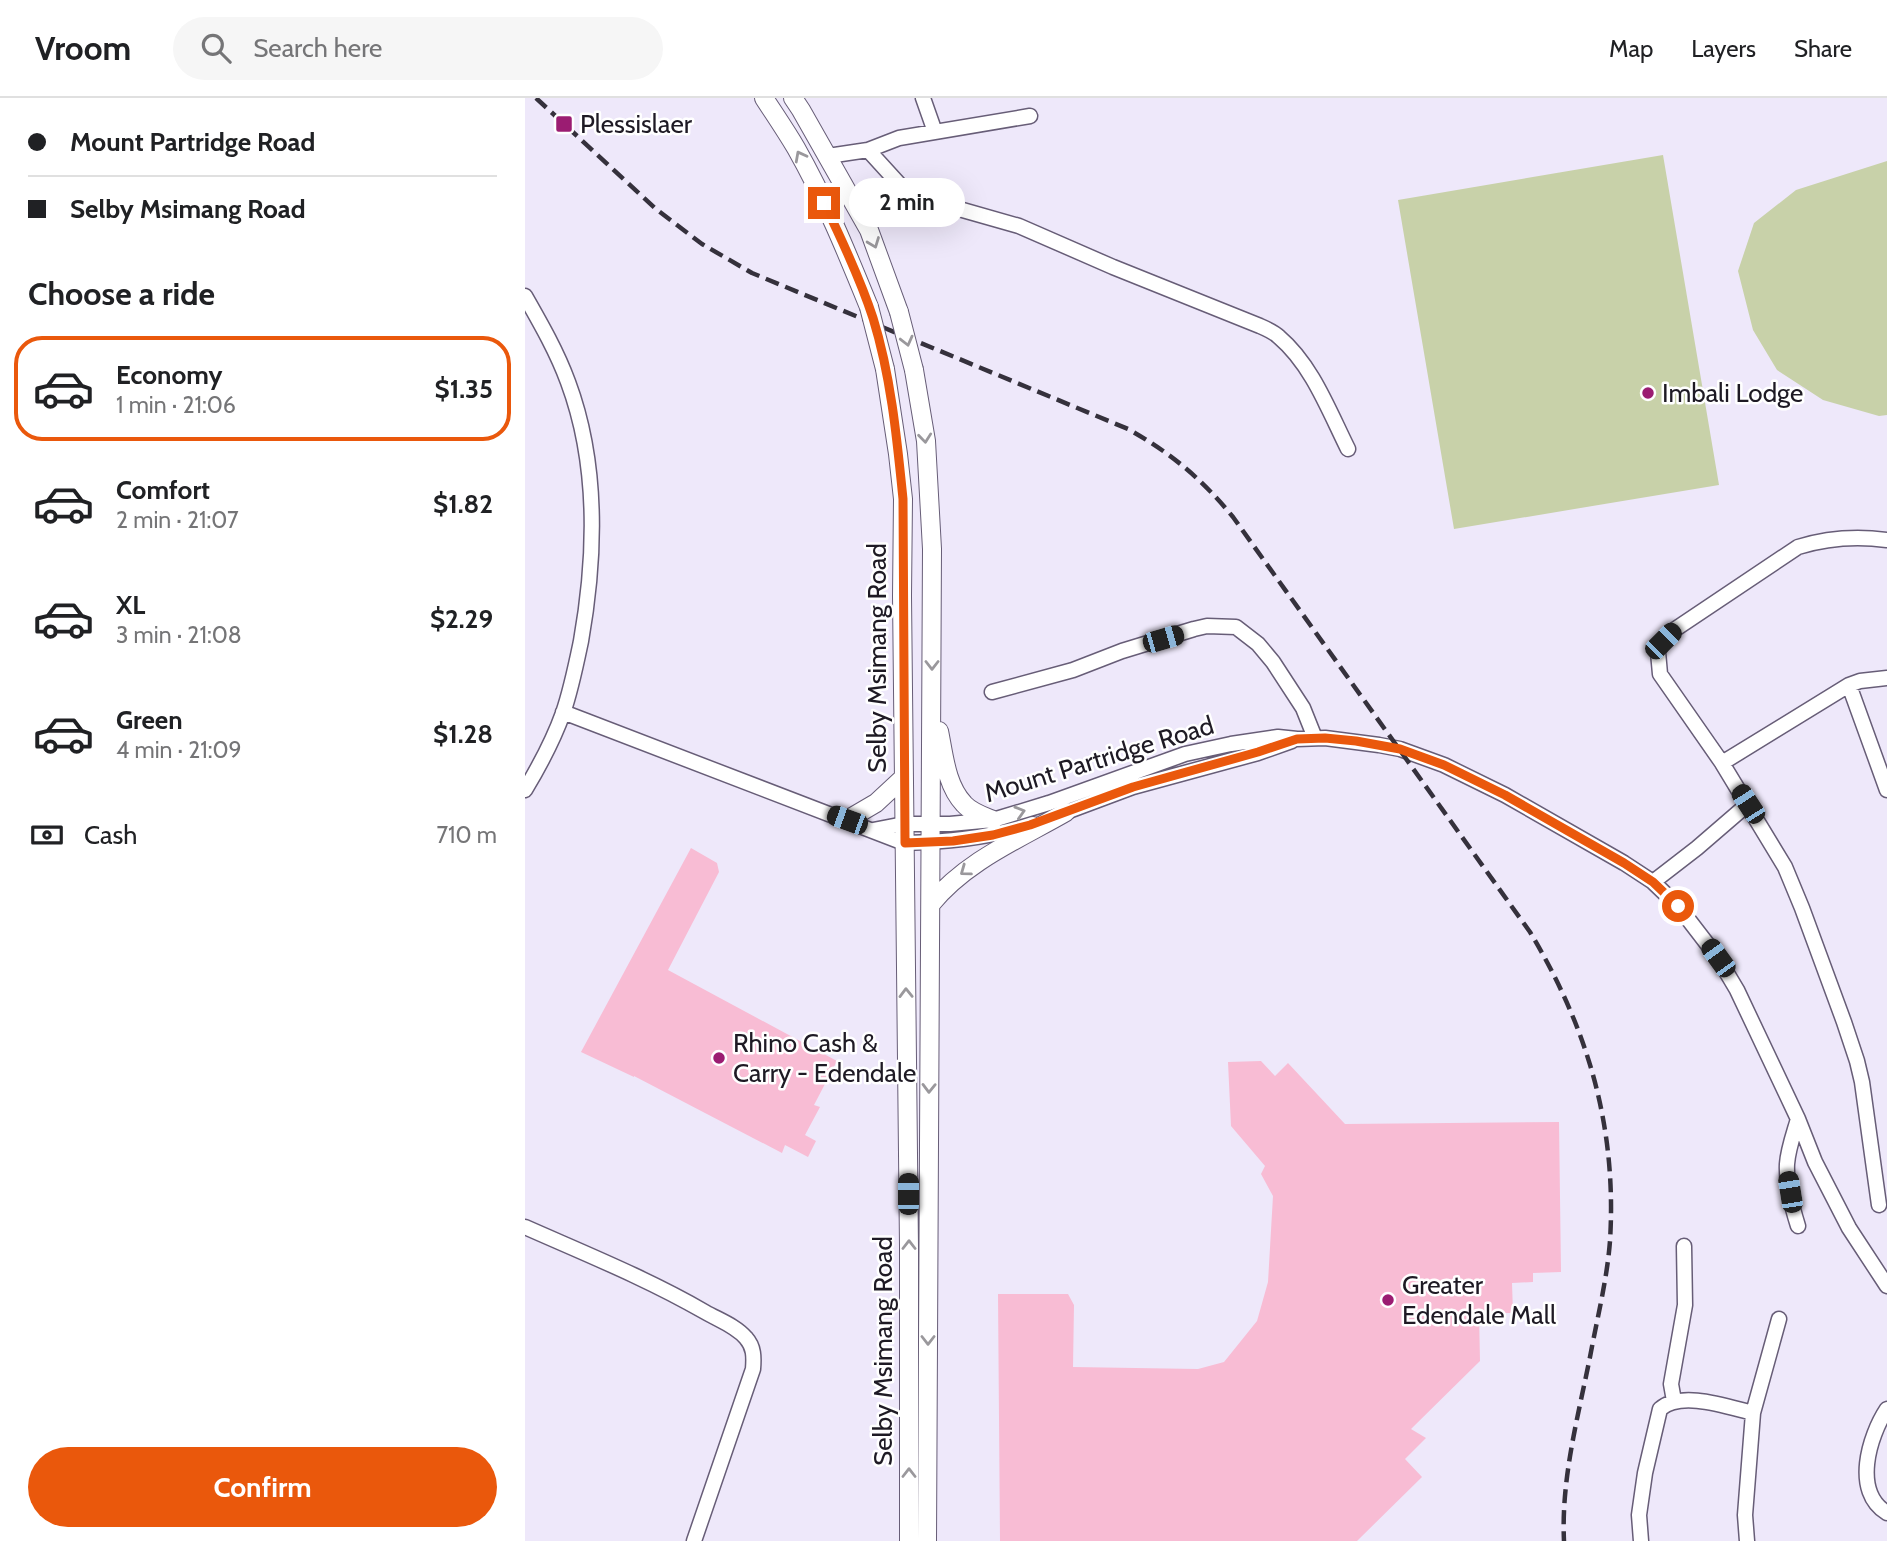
<!DOCTYPE html>
<meta charset="utf-8">
<style>
:root{--surface:#fff;--page:#f6f6f6;--text:#202124;--muted:#757577;--line:#e0e0e0;--accent:#ea580c}
body{margin:0;font-family:Cabin,sans-serif;background:var(--page);color:var(--text);height:100vh;display:flex;flex-direction:column;font-size:26px;white-space:nowrap}
*{box-sizing:border-box;margin:0}
p{font-size:23px;color:var(--muted)}
.icon{flex:none;width:38px;height:38px;fill:none;stroke:currentColor;stroke-width:2;stroke-linecap:round;stroke-linejoin:round}
.map{position:relative;flex:1;overflow:hidden}
.panel{display:flex;flex-direction:column;background:var(--surface);width:525px}
.panel>*{flex:none}
.guide{display:grid;align-content:center;height:154px;padding:0 28px;background:var(--surface)}
.end{position:absolute;width:32px;height:32px;margin:-16px;border:9px solid #ea580c;background:#fff;box-shadow:0 0 0 4px #fff}
.from{border-radius:50%}
.bubble{position:absolute;height:49px;border-radius:24px;background:var(--surface);box-shadow:0 7px 28px #0002;font-size:23px;font-weight:700;line-height:49px;text-align:center}
.car{position:absolute;width:21px;height:42px;margin:-21px -10px;border-radius:9px;box-shadow:0 0 5px 2px #0007;background:linear-gradient(#222 24%,#8ab4d8 0 40%,#222 0 76%,#8ab4d8 0 86%,#222 0)}
.guide b{display:flex;align-items:center;gap:24px;height:66px;font-size:26px}
.guide b+b{border-top:2px solid var(--line)}
.guide i{width:18px;height:18px;background:var(--text)}
ul{padding:0;list-style:none}
li{display:flex;align-items:center;gap:21px;height:105px;margin:0 14px 10px;padding:0 14px;border:4px solid transparent;border-radius:28px}
li div{flex:1}
li b{display:block;font-size:26px}
li em{font-style:normal;font-weight:700}
li.current{border-color:var(--accent)}
li>.icon{width:63px;height:63px;stroke-width:1.5}
h2{padding:0 28px;font-size:32px;line-height:84px}
.pay{display:flex;align-items:center;gap:18px;height:77px;padding:0 28px;font-size:26px}
.pay p{margin-inline-start:auto}
.cta{display:flex;gap:14px;margin-top:auto;padding:14px 28px}
.cta a{flex:1;height:80px;border-radius:42px;background:var(--accent);color:#fff;font-size:28px;font-weight:700;line-height:80px;text-align:center}
header{display:flex;align-items:center;gap:42px;box-sizing:border-box;height:98px;padding:0 35px;background:var(--surface);border-bottom:2px solid var(--line)}
header strong{font-size:33px}
nav{display:flex;gap:38px;margin-inline-start:auto;font-size:24px}
.search{width:490px;height:63px;background:var(--page);display:flex;align-items:center;gap:18px;box-sizing:border-box;padding:0 24px;border-radius:38px;color:var(--muted);font-size:26px}
main{display:flex;flex:1;min-height:0}
.map>svg:first-child{display:block}
.green{fill:#c8d1a9}
.building{fill:#f8bcd4}
.lines{fill:none;stroke-linecap:round;stroke-linejoin:round}
.minor-casing{stroke:#675d77;stroke-width:17}
.major-casing{stroke:#675d77;stroke-width:20}
.minor{stroke:#fff;stroke-width:14}
.major{stroke:#fff;stroke-width:18}
.rail{stroke:#35313c;stroke-width:4.5;stroke-dasharray:14 7;stroke-linecap:butt}
.major-bridge-casing{stroke:#675d77;stroke-width:20;stroke-linecap:butt}
.major-bridge{stroke:#fff;stroke-width:18}
.oneway{stroke:#9a989c}
.route{stroke:#ea580c;stroke-width:9}
.poi-dot{fill:#9b1c72;stroke:#fff;stroke-width:2.5}
.labels{text-anchor:middle;stroke-width:5;stroke-linejoin:round;paint-order:stroke}
.poi-label{font-size:26px;fill:#1e1a24;stroke:#fff;text-anchor:start}
.street-label{font-size:26px;fill:#1e1a24;stroke:#fff}
</style>
<header>
<strong>Vroom</strong>
<div class="search"><svg class="icon" aria-label="search" viewBox="0 0 24 24"><circle cx="10" cy="10" r="6"/><path d="M15 15l6 6"/></svg>Search here</div>
<nav><a>Map</a><a>Layers</a><a>Share</a></nav>
</header>
<main>
<section class="panel">
<div class="guide">
<b><i class="from"></i>Mount Partridge Road</b>
<b><i></i>Selby Msimang Road</b>
</div>
<h2>Choose a ride</h2>
<ul>
<li class="current"><svg class="icon" aria-label="car" viewBox="0 0 24 24"><path d="M5 17H2v-5l4-1 3-4h7l3 4 3 1v5h-3M9 17h6M6 11h13"/><circle cx="7" cy="17" r="2"/><circle cx="17" cy="17" r="2"/></svg><div><b>Economy</b><p>1 min · 21:06</p></div><em>$1.35</em></li>
<li><svg class="icon" aria-label="car" viewBox="0 0 24 24"><path d="M5 17H2v-5l4-1 3-4h7l3 4 3 1v5h-3M9 17h6M6 11h13"/><circle cx="7" cy="17" r="2"/><circle cx="17" cy="17" r="2"/></svg><div><b>Comfort</b><p>2 min · 21:07</p></div><em>$1.82</em></li>
<li><svg class="icon" aria-label="car" viewBox="0 0 24 24"><path d="M5 17H2v-5l4-1 3-4h7l3 4 3 1v5h-3M9 17h6M6 11h13"/><circle cx="7" cy="17" r="2"/><circle cx="17" cy="17" r="2"/></svg><div><b>XL</b><p>3 min · 21:08</p></div><em>$2.29</em></li>
<li><svg class="icon" aria-label="car" viewBox="0 0 24 24"><path d="M5 17H2v-5l4-1 3-4h7l3 4 3 1v5h-3M9 17h6M6 11h13"/><circle cx="7" cy="17" r="2"/><circle cx="17" cy="17" r="2"/></svg><div><b>Green</b><p>4 min · 21:09</p></div><em>$1.28</em></li>
</ul>
<div class="pay"><svg class="icon" aria-label="cash" viewBox="0 0 24 24"><path d="M3 7h18v10H3z"/><circle cx="12" cy="12" r="2"/></svg>Cash<p>710 m</p></div>
<div class="cta"><a>Confirm</a></div>
</section>
<div class="map">
<svg width="1362" height="1443" viewBox="0 0 1362 1443">
<rect width="100%" height="100%" fill="#eee8fa"/>
<!-- green -->
<path class="green" d="M1138 57 1194 387 929 431 873 102Z
M1362 63V317L1354 318 1298 302 1252 272 1228 232 1213 173 1229 125 1271 92Z"/>
<!-- building -->
<path class="building" d="M166 750 192 765 194 774 143 872 312 963 289 1007 295 1009 280 1037 291 1043 283 1059 260 1047 257 1055 109 978V979L56 954Z
M736 963 750 978 763 965 820 1026 1034 1024 1036 1174 1008 1175V1184L987 1185 988 1215H954L955 1263 886 1331 901 1340 880 1361 897 1379 832 1443H475L473 1196H543L549 1207 548 1269 673 1271 699 1264 732 1223 743 1184 748 1098 736 1076 740 1068 706 1028 703 964Z"/>
<g class="lines">
<defs>
<path id="minor" d="M398 0 410 34
M343 52 374 40 505 18
M303 58 343 52 374 86 391 96 413 105 494 128 588 169 735 228C742 231 749 234 754 239 787 267 804 313 823 351
M0 198C16 226 32 254 43 284 74 367 71 458 56 543 51 567 46 592 38 615 28 643 15 667 0 692
M1324 587 1362 692
M467 594 548 572 597 553 669 531 682 528 711 529 733 546 748 564 778 610 790 640
M38 614 379 745C423 744 466 740 508 726
M1197 665 1324 587 1335 583 1362 580
M533 717 608 689 733 655 767 643
M348 732 379 726H425L468 722 524 705 660 656 706 646 753 639 772 641 800 640 854 647 875 651 919 667 980 697 1099 765 1128 784 1153 808 1193 860 1212 892 1273 1021 1290 1064 1324 1130 1362 1188
M1128 784 1172 750 1223 706
M1273 1021C1269 1035 1263 1051 1262 1066 1261 1086 1267 1109 1273 1128
M1354 1107 1337 984 1332 963 1319 924 1277 810 1260 769 1197 665 1135 576 1133 554 1138 543 1149 532 1273 449C1302 440 1332 438 1362 442
M0 1129C61 1156 123 1181 180 1214 194 1222 211 1228 221 1240 229 1249 229 1259 228 1271L169 1443
M1149 1303 1146 1286 1160 1207 1159 1148
M1362 1311C1344 1338 1327 1394 1362 1415
M1116 1443 1114 1417 1120 1375 1135 1311C1156 1292 1203 1309 1228 1315
M1222 1443 1220 1417 1228 1315 1254 1221"/>
<path id="major" d="M239 0C250 17 261 33 271 50 300 101 322 155 344 209
M268 0 276 12 344 132 374 214
M360 271 373 356 378 401 377 498 384 1149V1443
M389 272 401 343 407 451 402 1443
M414 633C419 657 421 687 439 706 446 714 458 718 468 722
M322 722 351 705 379 679
M406 806C441 763 494 741 541 714"/>
</defs>
<!-- minor casing -->
<use href="#minor" class="minor-casing"/>
<!-- major casing -->
<use href="#major" class="major-casing"/>
<!-- minor -->
<use href="#minor" class="minor"/>
<!-- major -->
<use href="#major" class="major"/>
<!-- rail -->
<path class="rail" d="M11 0 131 111 177 146 227 175 603 331C646 355 677 381 708 419L1005 834C1063 931 1092 1029 1085 1143 1082 1182 1072 1221 1065 1259 1053 1319 1036 1381 1039 1443"/>
<defs>
<path id="major-bridge" d="M344 209 360 271
M374 214 389 272"/>
</defs>
<!-- major-bridge casing -->
<use href="#major-bridge" class="major-bridge-casing"/>
<!-- major-bridge -->
<use href="#major-bridge" class="major-bridge"/>
</g>
<!-- one-way arrows -->
<defs><path id="oneway-chevron" d="M-2-3.5L2.5 0L-2 3.5" fill="none" stroke-width="1.6" stroke-linecap="round" stroke-linejoin="round" transform="scale(1.75)"/></defs>
<g class="oneway">
<use href="#oneway-chevron" transform="translate(275 58) rotate(-118)"/>
<use href="#oneway-chevron" transform="translate(349 145) rotate(69)"/>
<use href="#oneway-chevron" transform="translate(382 243) rotate(76)"/>
<use href="#oneway-chevron" transform="translate(400 340) rotate(84)"/>
<use href="#oneway-chevron" transform="translate(407 567) rotate(90)"/>
<use href="#oneway-chevron" transform="translate(495 714) rotate(-17)"/>
<use href="#oneway-chevron" transform="translate(440 773) rotate(144)"/>
<use href="#oneway-chevron" transform="translate(381 895) rotate(-91)"/>
<use href="#oneway-chevron" transform="translate(404 990) rotate(91)"/>
<use href="#oneway-chevron" transform="translate(384 1147) rotate(-90)"/>
<use href="#oneway-chevron" transform="translate(403 1242) rotate(90)"/>
<use href="#oneway-chevron" transform="translate(384 1375) rotate(-90)"/>
</g>
<g class="lines">
<!-- route -->
<path class="route" d="M299 105C317 142 335 180 348 220 366 278 372 341 378 401L380 745 428 743 468 737 505 727 608 689 733 654 772 641 800 640 831 643 875 651 919 667 980 697 1099 765 1128 784 1153 808"/>
</g>
<!-- markers -->
<g class="poi-dot">
<rect x="30" y="17" width="18" height="18" rx="3.5"/>
<circle cx="1123" cy="295" r="7"/>
<circle cx="194" cy="960" r="7"/>
<circle cx="863" cy="1202" r="7"/>
</g>
<g class="labels">
<!-- poi labels -->
<g class="poi-label">
<text x="55" y="35">Plessislaer</text>
<text x="1137" y="304">Imbali Lodge</text>
<text x="208" y="954">Rhino Cash &amp;<tspan x="208" dy="30">Carry - Edendale</tspan></text>
<text x="877" y="1196">Greater<tspan x="877" dy="30">Edendale Mall</tspan></text>
</g>
<!-- street labels -->
<g class="street-label">
<text transform="translate(352 560) rotate(-90)" y="9">Selby Msimang Road</text>
<text transform="translate(574 661) rotate(-17)" y="9">Mount Partridge Road</text>
<text transform="translate(358 1253) rotate(-90)" y="9">Selby Msimang Road</text>
</g>
</g>
</svg>
<i class="end from" style="left:1153px;top:808px"></i>
<i class="end" style="left:299px;top:105px"></i>
<div class="bubble" style="left:324px;top:80px;width:116px">2 min</div>
<i class="car" style="left:638px;top:541px;rotate:74deg"></i>
<i class="car" style="left:1138px;top:543px;rotate:45deg"></i>
<i class="car" style="left:1223px;top:706px;rotate:327deg"></i>
<i class="car" style="left:322px;top:722px;rotate:290deg"></i>
<i class="car" style="left:1193px;top:860px;rotate:324deg"></i>
<i class="car" style="left:1265px;top:1094px;rotate:351deg"></i>
<i class="car" style="left:383px;top:1096px;rotate:0deg"></i>
</div>
</main>
